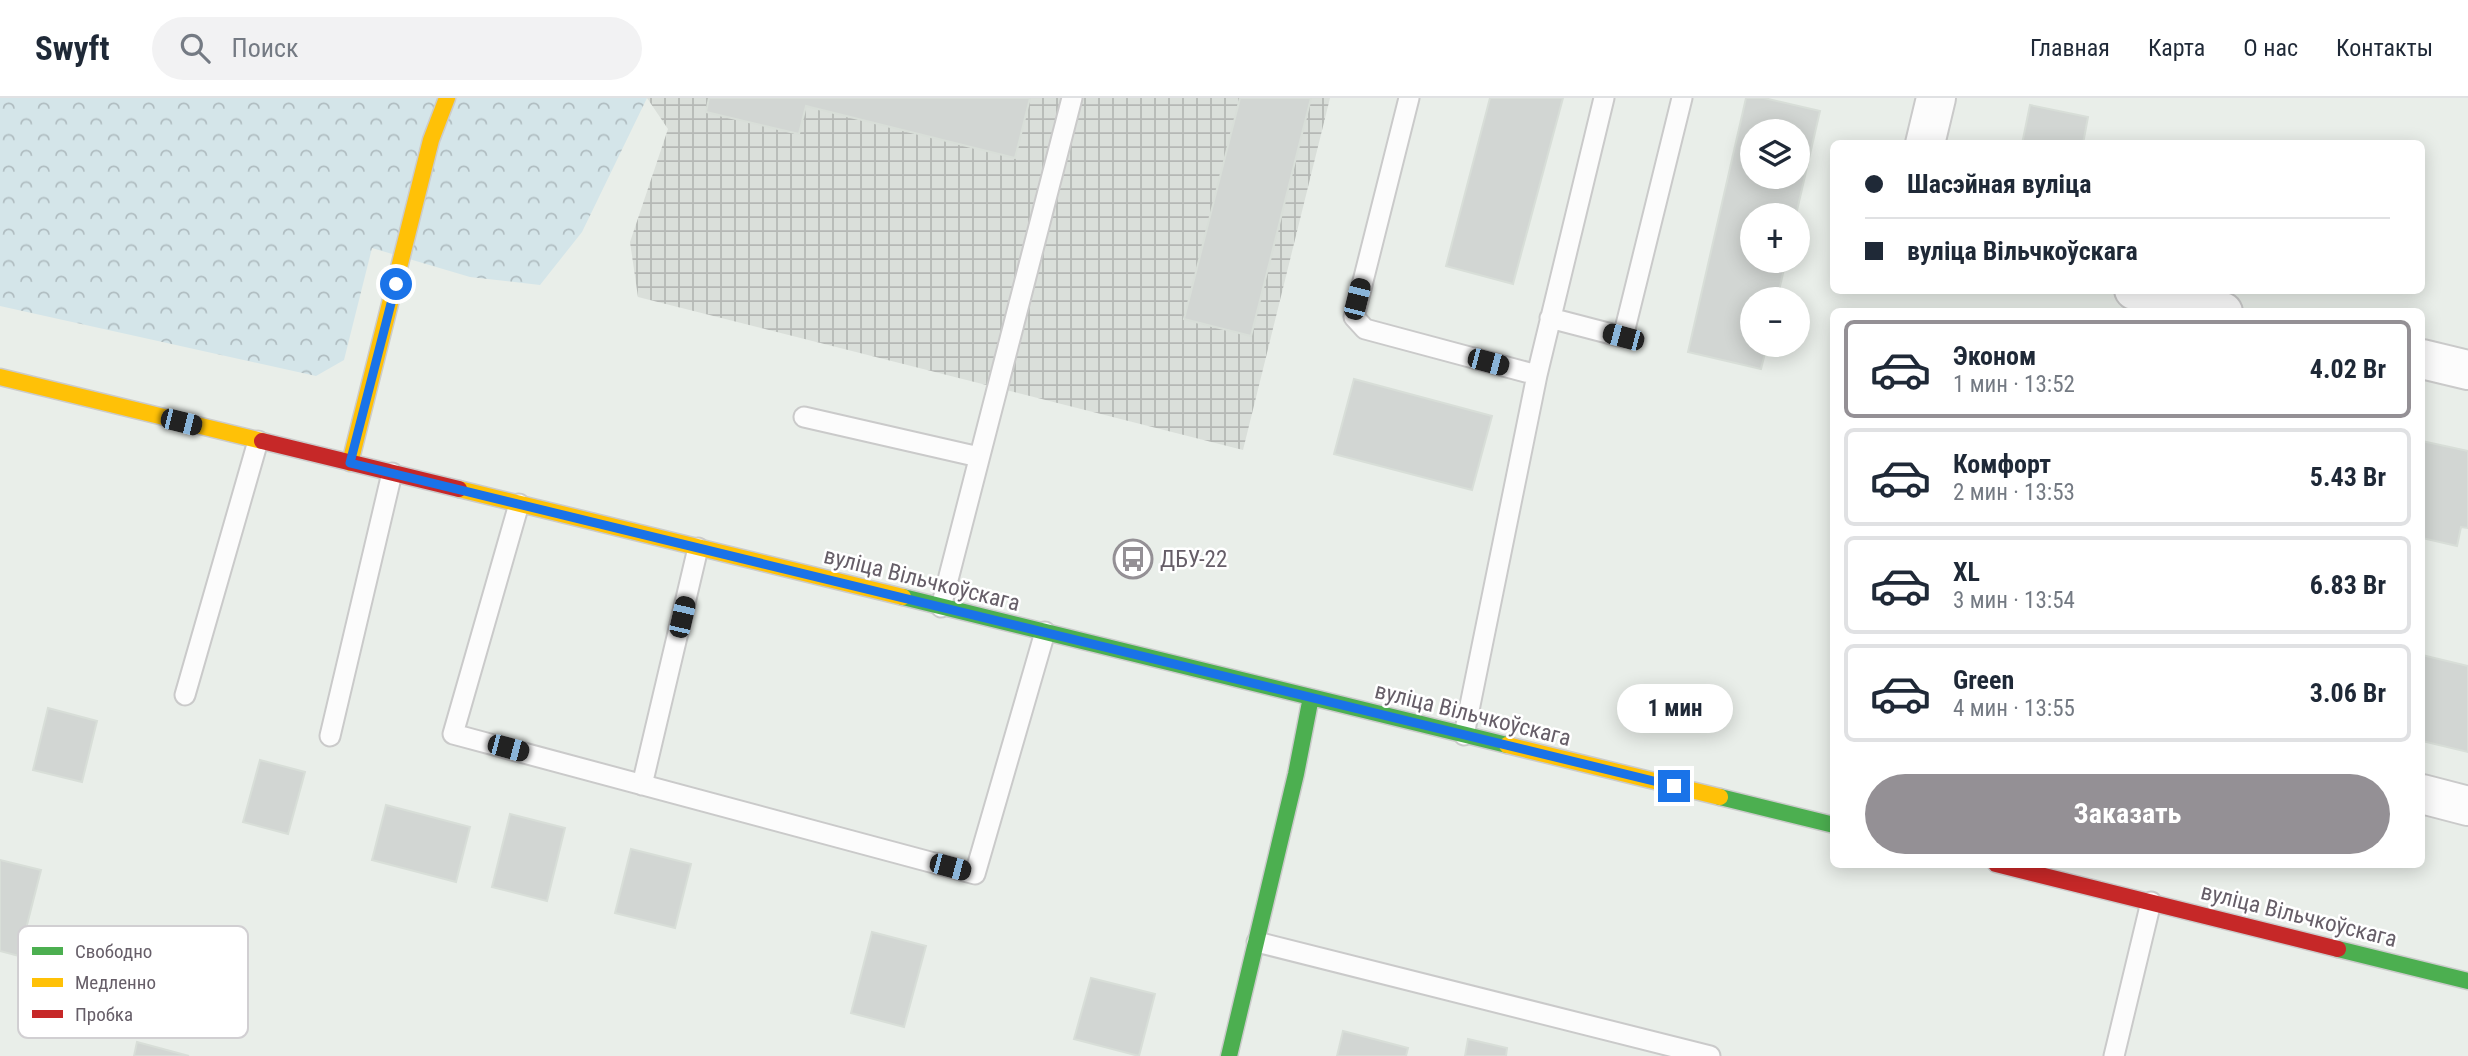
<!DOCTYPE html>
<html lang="ru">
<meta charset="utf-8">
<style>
:root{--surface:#fff;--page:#f2f2f3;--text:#1f2937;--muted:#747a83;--line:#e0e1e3;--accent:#949095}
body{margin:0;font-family:"Roboto Condensed",sans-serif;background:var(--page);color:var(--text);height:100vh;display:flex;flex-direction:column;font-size:26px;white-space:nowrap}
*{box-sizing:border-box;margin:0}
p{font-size:23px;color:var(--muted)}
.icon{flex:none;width:38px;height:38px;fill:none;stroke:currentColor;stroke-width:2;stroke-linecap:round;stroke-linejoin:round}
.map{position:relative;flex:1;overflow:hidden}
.details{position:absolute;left:1830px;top:210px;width:595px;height:560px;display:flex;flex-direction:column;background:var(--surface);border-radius:10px;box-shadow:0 4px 18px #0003}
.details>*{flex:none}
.hud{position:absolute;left:1830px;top:42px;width:595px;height:154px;border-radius:10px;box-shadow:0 4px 18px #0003;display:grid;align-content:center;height:154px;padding:0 35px;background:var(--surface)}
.buttons{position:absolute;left:1740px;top:21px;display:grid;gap:14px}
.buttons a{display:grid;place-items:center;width:70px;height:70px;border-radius:50%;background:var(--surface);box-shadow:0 4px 18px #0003;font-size:35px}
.end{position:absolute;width:32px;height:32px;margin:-16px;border:9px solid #1a73e8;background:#fff;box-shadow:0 0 0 4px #fff}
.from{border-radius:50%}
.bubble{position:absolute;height:49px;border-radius:24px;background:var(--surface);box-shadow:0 4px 18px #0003;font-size:23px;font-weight:700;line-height:49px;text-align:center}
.car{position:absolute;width:21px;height:42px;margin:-21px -10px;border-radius:9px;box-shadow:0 0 5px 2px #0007;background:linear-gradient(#222 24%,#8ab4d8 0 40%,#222 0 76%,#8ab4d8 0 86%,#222 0)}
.hud b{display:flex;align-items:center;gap:24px;height:66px;font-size:26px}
.hud b+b{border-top:2px solid var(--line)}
.hud i{width:18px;height:18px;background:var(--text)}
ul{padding:12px 0 0;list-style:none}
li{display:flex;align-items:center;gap:21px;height:98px;margin:0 14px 10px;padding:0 21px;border:4px solid var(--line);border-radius:10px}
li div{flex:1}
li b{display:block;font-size:26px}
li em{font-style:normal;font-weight:700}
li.active{border-color:var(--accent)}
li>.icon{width:63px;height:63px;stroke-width:1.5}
.primary-button{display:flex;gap:14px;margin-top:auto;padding:14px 35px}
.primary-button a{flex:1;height:80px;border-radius:42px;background:var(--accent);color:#fff;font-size:28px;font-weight:700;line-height:80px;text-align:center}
header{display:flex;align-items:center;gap:42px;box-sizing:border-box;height:98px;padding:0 35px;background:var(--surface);border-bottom:2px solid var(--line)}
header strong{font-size:33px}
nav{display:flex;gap:38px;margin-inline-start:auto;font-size:24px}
.search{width:490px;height:63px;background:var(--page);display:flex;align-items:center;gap:18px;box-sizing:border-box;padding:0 24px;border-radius:38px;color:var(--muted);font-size:26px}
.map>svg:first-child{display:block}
.industrial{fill:url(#industrial-grid)}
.forest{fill:url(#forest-crowns)}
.building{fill:#d2d6d3;stroke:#d8ded8;stroke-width:2;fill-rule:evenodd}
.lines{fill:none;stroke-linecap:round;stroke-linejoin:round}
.lane-casing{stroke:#cacaca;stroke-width:23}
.street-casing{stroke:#cacaca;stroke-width:42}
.fast-casing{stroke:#cbcbcb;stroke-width:19}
.slow-casing{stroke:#cbcbcb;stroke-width:19}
.jam-casing{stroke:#cbcbcb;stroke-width:19}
.lane{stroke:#fcfcfc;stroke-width:19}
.street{stroke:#fcfcfc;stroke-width:38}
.fast{stroke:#4caf50;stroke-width:16}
.slow{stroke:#ffc107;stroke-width:16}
.jam{stroke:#c62828;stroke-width:16}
.route{stroke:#1a73e8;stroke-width:9}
.labels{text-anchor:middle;stroke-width:5;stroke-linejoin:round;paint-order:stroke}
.poi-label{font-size:23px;fill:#665e68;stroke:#fff;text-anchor:start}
.street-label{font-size:23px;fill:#665e68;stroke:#fff}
.key{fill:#fff;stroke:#d1cfd2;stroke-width:2}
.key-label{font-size:19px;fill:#665e68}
</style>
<header>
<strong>Swyft</strong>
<div class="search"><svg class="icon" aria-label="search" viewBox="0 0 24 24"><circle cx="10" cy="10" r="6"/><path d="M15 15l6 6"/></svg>Поиск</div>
<nav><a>Главная</a><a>Карта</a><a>О нас</a><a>Контакты</a></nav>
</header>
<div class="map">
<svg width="2468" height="958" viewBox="0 0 2468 958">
<defs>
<pattern id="industrial-grid" width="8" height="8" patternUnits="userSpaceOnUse" patternTransform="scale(1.75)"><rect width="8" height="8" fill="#dadfda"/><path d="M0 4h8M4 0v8" fill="none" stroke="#b5b8b5"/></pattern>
<pattern id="forest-crowns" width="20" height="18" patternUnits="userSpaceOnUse" patternTransform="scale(1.75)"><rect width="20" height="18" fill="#d4e5e9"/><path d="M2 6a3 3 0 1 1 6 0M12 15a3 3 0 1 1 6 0" fill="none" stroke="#b0bdc1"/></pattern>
</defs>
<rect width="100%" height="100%" fill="#e9eee9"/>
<!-- industrial -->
<path class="industrial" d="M647 0H1330L1243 352 638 199 630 144 668 31Z"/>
<!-- forest -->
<path class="forest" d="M0 0H647L582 134 540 187 470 179 372 150 344 262 316 278 0 208Z"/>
<!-- building -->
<path class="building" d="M709 0H1030L1015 60 806 8 799 36 706 14Z
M1240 0H1311L1251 238 1184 221Z
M1490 0H1563L1513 186 1446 168Z
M1746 0H1764L1820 13 1796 117H1752V163H1786L1777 201H1752V247H1767L1761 271 1688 254ZM1752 33H1797V79H1752Z
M2030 7 2088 19 2083 46H2022Z
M1354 281 1492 318 1472 392 1334 356Z
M2422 343 2468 353V430L2461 429 2457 448 2422 440Z
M2422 557 2468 568V654L2422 643Z
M48 610 97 623 82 684 33 672Z
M260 662 305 674 288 736 243 724Z
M386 707 470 729 456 784 372 762Z
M510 716 565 730 547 803 492 789Z
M631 751 691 766 675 830 615 815Z
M0 762 41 772 19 858 0 853Z
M872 834 926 848 904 929 851 915Z
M1091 880 1155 896 1139 958 1074 941Z
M1343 933 1408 950 1406 958H1337Z
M1468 941 1507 950 1506 958H1465Z
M137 944 189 958H134Z"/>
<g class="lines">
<defs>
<path id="lane" d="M1409 0 1354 219 1365 231 1537 277 1464 637
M1550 220 1623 239 1682 0
M1537 277 1604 0
M804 319 979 359
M519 406 453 636 975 776 1045 534
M941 509 1072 0
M185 597 258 343
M330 638 392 375
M642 687 698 450
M1257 844 1710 958
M2114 958 2151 804"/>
<path id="street" d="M1925 46 1936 0
M2134 192 2223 214
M2422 261 2468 272
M2422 696 2468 708"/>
<path id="fast" d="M903 499 1507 647
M1720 699 1834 727
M2338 851 2468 883
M1229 958 1296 676 1311 599"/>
<path id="slow" d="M0 279 262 343
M350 365 431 42 447 0
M459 391 903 499
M1507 647 1720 699"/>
<path id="jam" d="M262 343 459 391
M1996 766 2338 851"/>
</defs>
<!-- lane casing -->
<use href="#lane" class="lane-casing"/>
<!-- street casing -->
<use href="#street" class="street-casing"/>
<!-- fast casing -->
<use href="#fast" class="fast-casing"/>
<!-- slow casing -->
<use href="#slow" class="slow-casing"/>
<!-- jam casing -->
<use href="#jam" class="jam-casing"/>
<!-- lane -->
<use href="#lane" class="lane"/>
<!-- street -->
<use href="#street" class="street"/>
<!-- fast -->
<use href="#fast" class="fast"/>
<!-- slow -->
<use href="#slow" class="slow"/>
<!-- jam -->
<use href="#jam" class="jam"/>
</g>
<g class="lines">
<!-- route -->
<path class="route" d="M396 186 350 365 1674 688"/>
</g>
<!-- icons -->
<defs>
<symbol id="bus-ring" viewBox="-11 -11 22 22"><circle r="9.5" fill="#fff" stroke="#949095" stroke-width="1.5"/><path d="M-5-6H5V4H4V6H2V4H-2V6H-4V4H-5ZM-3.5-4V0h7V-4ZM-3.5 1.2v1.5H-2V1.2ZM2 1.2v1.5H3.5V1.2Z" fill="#949095"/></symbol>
</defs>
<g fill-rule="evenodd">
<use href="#bus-ring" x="1111" y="439" width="44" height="44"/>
</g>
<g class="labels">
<!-- poi labels -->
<g class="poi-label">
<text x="1160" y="469">ДБУ-22</text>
</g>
<!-- street labels -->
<g class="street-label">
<text transform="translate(922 481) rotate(14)" y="8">вуліца Вільчкоўскага</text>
<text transform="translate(1473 616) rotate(14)" y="8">вуліца Вільчкоўскага</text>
<text transform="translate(2299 817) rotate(14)" y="8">вуліца Вільчкоўскага</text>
</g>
</g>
<!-- legend -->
<rect x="18" y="828" width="230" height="112" rx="10" class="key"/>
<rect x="32" y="849" width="31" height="8" fill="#4caf50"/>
<rect x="32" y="880" width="31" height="9" fill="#ffc107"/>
<rect x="32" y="912" width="31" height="8" fill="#c62828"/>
<g class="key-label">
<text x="75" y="860">Свободно</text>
<text x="75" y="891">Медленно</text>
<text x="75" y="923">Пробка</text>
</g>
</svg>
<div class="buttons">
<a><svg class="icon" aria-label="layers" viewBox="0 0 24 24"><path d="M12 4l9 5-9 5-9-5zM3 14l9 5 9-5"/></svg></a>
<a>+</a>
<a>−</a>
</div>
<i class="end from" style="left:396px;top:186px"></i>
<i class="end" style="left:1674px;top:688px"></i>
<div class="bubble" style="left:1617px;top:586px;width:116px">1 мин</div>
<i class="car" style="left:1357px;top:201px;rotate:14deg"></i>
<i class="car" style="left:1623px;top:239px;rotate:285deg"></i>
<i class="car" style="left:1488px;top:264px;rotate:105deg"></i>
<i class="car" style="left:181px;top:324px;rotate:104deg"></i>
<i class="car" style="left:682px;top:519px;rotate:13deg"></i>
<i class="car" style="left:508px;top:650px;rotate:105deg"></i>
<i class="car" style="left:950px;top:769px;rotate:105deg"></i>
<div class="hud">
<b><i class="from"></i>Шасэйная вуліца</b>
<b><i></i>вуліца Вільчкоўскага</b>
</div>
<section class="details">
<ul>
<li class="active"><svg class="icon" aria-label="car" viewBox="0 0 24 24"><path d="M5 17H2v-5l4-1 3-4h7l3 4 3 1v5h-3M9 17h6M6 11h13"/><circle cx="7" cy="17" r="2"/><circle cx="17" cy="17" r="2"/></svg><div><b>Эконом</b><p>1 мин · 13:52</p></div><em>4.02 Br</em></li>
<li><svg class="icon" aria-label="car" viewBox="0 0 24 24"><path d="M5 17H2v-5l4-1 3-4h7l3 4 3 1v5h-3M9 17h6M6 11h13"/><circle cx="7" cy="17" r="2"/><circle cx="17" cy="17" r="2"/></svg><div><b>Комфорт</b><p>2 мин · 13:53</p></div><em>5.43 Br</em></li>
<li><svg class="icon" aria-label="car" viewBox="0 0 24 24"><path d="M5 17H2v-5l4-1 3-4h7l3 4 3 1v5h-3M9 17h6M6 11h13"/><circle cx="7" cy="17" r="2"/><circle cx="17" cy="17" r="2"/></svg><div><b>XL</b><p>3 мин · 13:54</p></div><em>6.83 Br</em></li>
<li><svg class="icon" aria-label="car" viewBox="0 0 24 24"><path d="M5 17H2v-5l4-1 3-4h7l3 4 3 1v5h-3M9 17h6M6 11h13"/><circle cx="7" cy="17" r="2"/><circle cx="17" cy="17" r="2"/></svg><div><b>Green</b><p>4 мин · 13:55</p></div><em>3.06 Br</em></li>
</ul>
<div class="primary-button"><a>Заказать</a></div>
</section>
</div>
